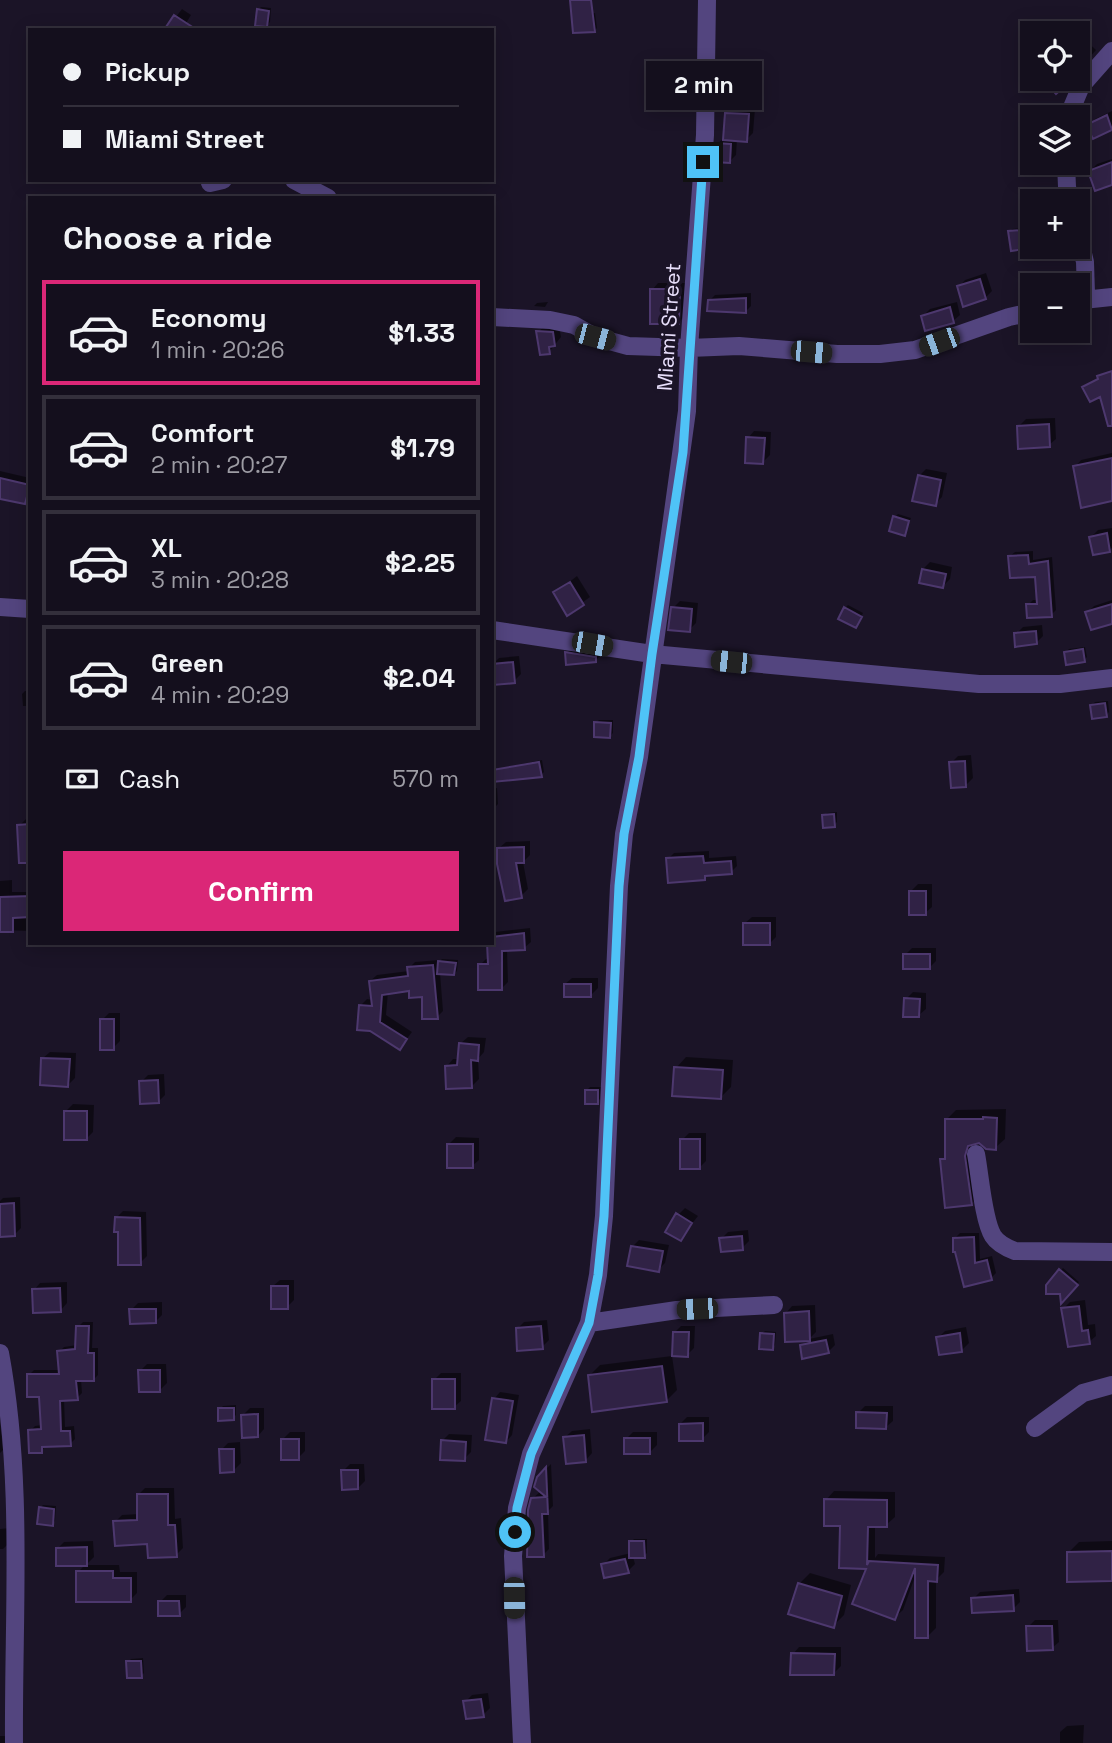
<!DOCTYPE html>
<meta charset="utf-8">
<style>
:root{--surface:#140f1d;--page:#211d2a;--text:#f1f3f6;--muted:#9d9ca4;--line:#332f3b;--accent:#db2777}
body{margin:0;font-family:"Space Grotesk",sans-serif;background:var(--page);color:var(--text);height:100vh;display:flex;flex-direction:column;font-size:26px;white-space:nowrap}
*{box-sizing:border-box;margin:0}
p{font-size:23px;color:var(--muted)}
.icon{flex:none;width:38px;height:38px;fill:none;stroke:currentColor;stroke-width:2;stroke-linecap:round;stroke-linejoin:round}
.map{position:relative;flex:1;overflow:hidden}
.side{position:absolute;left:28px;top:196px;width:466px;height:749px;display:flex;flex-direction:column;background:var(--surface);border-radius:0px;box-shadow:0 4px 18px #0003,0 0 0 2px var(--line)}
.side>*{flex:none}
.guide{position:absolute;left:28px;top:28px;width:466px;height:154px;border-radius:0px;box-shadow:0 4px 18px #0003,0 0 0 2px var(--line);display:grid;align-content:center;height:154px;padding:0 35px;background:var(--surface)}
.fabs{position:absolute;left:1020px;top:21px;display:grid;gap:14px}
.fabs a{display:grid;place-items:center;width:70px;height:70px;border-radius:0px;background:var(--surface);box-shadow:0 4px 18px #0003,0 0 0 2px var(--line);font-size:35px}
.end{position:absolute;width:32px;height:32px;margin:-16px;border:9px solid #4fc3f7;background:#111;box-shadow:0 0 0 4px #111}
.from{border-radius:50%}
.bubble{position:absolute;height:49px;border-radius:0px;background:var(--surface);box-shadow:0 4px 18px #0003,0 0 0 2px var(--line);font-size:23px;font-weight:700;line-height:49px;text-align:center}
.car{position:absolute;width:21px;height:42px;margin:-21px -10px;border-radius:9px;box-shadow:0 0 5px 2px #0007;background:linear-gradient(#222 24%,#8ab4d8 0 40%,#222 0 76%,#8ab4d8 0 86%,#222 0)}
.guide b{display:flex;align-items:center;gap:24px;height:66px;font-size:26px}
.guide b+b{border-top:2px solid var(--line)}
.guide i{width:18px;height:18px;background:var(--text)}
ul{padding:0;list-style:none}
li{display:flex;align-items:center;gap:21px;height:105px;margin:0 14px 10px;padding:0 21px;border:4px solid var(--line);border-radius:0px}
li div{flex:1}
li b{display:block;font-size:26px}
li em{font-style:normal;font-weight:700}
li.active{border-color:var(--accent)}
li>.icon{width:63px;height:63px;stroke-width:1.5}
h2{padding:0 35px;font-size:32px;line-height:84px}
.pay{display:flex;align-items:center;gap:18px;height:77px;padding:0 35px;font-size:26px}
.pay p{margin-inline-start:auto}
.primary-button{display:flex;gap:14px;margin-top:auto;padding:14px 35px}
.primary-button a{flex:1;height:80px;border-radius:0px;background:var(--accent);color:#fff;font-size:28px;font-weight:700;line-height:80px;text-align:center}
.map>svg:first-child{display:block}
.shadow{fill:#0007}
.building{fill:#302245;stroke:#4d386e;stroke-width:2}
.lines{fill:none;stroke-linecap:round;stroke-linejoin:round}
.minor{stroke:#53457f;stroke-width:18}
.route{stroke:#4fc3f7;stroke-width:9}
.labels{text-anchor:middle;stroke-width:7;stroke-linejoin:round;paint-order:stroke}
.street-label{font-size:21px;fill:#e7defa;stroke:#1b1427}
</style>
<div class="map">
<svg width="1112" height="1743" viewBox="0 0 1112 1743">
<rect width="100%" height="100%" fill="#1b1427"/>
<!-- shadow -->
<path class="shadow" d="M261 7 271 8 270 22 267 25 258 10Z
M182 9 191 15 182 30H166Z
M595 13 597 28 594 31 576 15Z
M1065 21 1078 33H1052Z
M1078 33 1096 50 1078 71Z
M733 106 755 108 753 133 746 140 737 139 736 155 729 162 717 144 725 137 727 113Z
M1112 111V128L1094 137 1088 126 1095 119Z
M1112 159V183L1090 171 1097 164Z
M1023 228 1026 244 1023 247 1010 232 1012 229Z
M986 273 992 291 985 298 959 287 965 280Z
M658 283H686V315L679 322 652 290Z
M751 293V306L746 311 710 300 715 295Z
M548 302 545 307 534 306 537 303Z
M957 302 960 315 953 321 923 316 930 309Z
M545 326H559L561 337 549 352 538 332Z
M1055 418 1056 439 1049 445 1019 426 1026 419Z
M754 431 771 432 770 455 763 462 748 438Z
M1112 453V499L1075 467 1081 460Z
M926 469 947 473 942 497 935 504 919 476Z
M0 471 30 478V497L25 502 0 490Z
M898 514 911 518 904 534 895 517Z
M1112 528V548L1109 550 1091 537 1098 530Z
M1033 551V560L1052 557 1056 610 1051 615 1028 605 1033 600H1038L1036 575 1010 556 1015 552Z
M930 562 952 567 950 579 943 586 923 569Z
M577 576 590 597 568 613 555 593Z
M1112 600V622L1087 613 1094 606Z
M680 601 698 603 696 623 689 630 673 608Z
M848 605 863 613 858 623 845 608Z
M1042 625 1043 636 1036 643 1016 634 1023 627Z
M574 646 602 654 595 661 567 653Z
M1085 647 1087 657 1084 660 1066 652 1069 649Z
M519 656 521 674 514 681 492 665 499 658Z
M25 691H30V706H23L22 694Z
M1108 701 1109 712 1106 715 1092 705 1095 702Z
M599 720H613V733L610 736 596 723Z
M971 755 973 778 966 785 951 763 958 756Z
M542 760 544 772 541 775 508 769 511 766Z
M497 788 498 804 492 810V789Z
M837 812V822L834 825 824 816 827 813Z
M26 819H30V838L19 826Z
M530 841V855L523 862 528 889 521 896 499 848 506 842Z
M709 851V858L736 856 737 866 731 872 708 874 704 878 668 859 674 853Z
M12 880V892H30V931L0 930V881Z
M918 884H932V907L925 913 911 891Z
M752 917H776V937L769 944 745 923Z
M530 928 531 942 524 948 507 949 508 982 502 988 480 965 486 959 489 958 492 935 495 932Z
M332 943H366L362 947H332Z
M912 948H936V961L929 968 905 955Z
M442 959 458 960 457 971 454 974 440 973 443 1011 437 1017 424 995 410 989 388 992 386 1015 412 1032 400 1048 360 1006 367 999 373 1000 370 981 377 975 409 971V968L415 962 439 960V962Z
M572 978H598V988L591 995 565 984Z
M913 992 926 993V1009L919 1015 906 999Z
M109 1013H120V1041L113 1048 102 1020Z
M468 1037 486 1038 484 1052 478 1059 479 1079 472 1086 447 1066 453 1059H459L461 1043Z
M50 1052 76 1053 75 1078 68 1085 43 1058Z
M686 1057 733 1060 731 1087 720 1098 676 1068Z
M164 1074 165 1095 158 1102 141 1082 148 1075Z
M590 1087H601L600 1099 597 1102 587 1090Z
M73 1104 94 1105 93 1132 86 1139 66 1111Z
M1006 1109 1005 1139 995 1148 974 1141 981 1194 971 1204 942 1160 946 1156V1120L956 1110Z
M689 1133H706V1161L699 1168 682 1140Z
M456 1137 479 1138V1160L472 1166 449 1144Z
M20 1197 21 1228 14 1235H0V1201L3 1198Z
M685 1208 698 1216 680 1239 678 1215Z
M123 1211 146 1212 147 1256 140 1263 120 1231 116 1218Z
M748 1230 749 1241 742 1248 721 1239 728 1232Z
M960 1233H979L980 1259 992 1256 996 1273 991 1278 957 1250 954 1239Z
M639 1240 669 1245 665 1263 658 1270 632 1247Z
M1063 1268 1079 1282 1062 1301 1061 1292 1048 1285Z
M280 1280H294V1300L287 1307 273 1286Z
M67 1282V1303L61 1310 34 1290 40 1283Z
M1085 1300 1088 1325 1095 1324 1096 1336 1089 1342 1063 1309 1070 1302Z
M162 1302V1315L155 1322 131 1310 138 1303Z
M815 1305 816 1332 809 1339 833 1334 835 1345 828 1352 802 1346 809 1339 786 1313 792 1306Z
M547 1320 549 1340 542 1347 517 1329 524 1322Z
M83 1322H93L92 1348H98V1375L93 1380 81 1379 82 1393 77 1398 64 1399 65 1427 74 1426 75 1439 70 1444 47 1445 41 1451 30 1431 35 1426 42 1425 40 1395 29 1375 34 1370H61L59 1352 64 1347 77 1345 78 1327Z
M681 1326H695L694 1348 687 1355 674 1333Z
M966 1327 969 1343 962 1350 938 1338 945 1331Z
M765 1331 776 1332 775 1345 772 1348 762 1334Z
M672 1356 677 1390 666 1401 589 1376 600 1365Z
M147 1364H166L167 1383 160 1390 140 1371Z
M441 1373H461V1401L454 1407 434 1380Z
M500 1392 519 1395 512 1435 506 1442 494 1399Z
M236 1405V1415L233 1418 220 1409 223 1406Z
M865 1406H893V1421L886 1427 858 1413Z
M250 1408H264V1429L258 1436 243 1415Z
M687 1417H709V1432L702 1439 680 1424Z
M0 1422 3 1450 0 1453Z
M590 1429 592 1453 586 1460 565 1437 572 1431Z
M290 1432H305V1451L298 1458 283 1439Z
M633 1432H657V1445L650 1452 626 1439Z
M449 1434 472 1435 471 1452 464 1459 442 1441Z
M240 1442 241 1463 234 1470 221 1450 228 1443Z
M350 1464H364L365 1481 358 1488 343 1471Z
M551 1464 553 1506 548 1511 549 1549 543 1555 533 1498 541 1491 538 1477Z
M145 1488H174L175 1519 181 1518 183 1548 176 1555 115 1522 122 1515 139 1514 138 1495Z
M834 1491 895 1492V1517L886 1525H875V1558L878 1554 945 1557 944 1572 936 1580V1628L928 1636 916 1574 903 1610 894 1618 868 1567 826 1500Z
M43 1505 56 1506 55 1521 52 1524 40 1508Z
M10 1528V1542L3 1549H0V1529Z
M634 1539H647V1553L644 1556 633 1557 635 1564 628 1571 603 1565 610 1558 631 1553V1542Z
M93 1541 94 1557 86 1565H119L120 1572H137V1593L130 1600 78 1572 86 1564 57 1549 64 1542Z
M1112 1541V1580L1069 1552 1079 1542Z
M810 1573 851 1585 844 1615 833 1626 799 1584Z
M1019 1589 1020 1602 1013 1609 973 1599 980 1592Z
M167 1595H186V1607L179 1614 160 1602Z
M1035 1620H1058L1059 1642 1052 1648 1028 1627Z
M799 1647H841V1666L834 1673 793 1654Z
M143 1658 144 1673 141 1676 128 1662 131 1659Z
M488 1693 490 1708 483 1715 465 1702 472 1695Z
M1084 1725 1083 1743H1060V1732L1067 1726Z
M0 1736H9L11 1743H0Z"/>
<!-- building -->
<path class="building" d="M570 0H591L595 32 573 33Z
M257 9 269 11 267 27 255 26Z
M174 15 197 30H164Z
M1078 45 1091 58 1078 72Z
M1043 79H1072L1056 94Z
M725 113 749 114 747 142 723 140Z
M1107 115 1112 130 1093 139 1086 125Z
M716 143 731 144 730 163 714 162Z
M1112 162V185L1095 191 1088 171Z
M1021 230 1024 249 1011 251 1008 231Z
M980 279 986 299 963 307 957 286Z
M650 289H680L679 324H650Z
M746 298V313L707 311 708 300Z
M950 307 954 323 925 331 921 316Z
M536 331 553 332 555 346 549 347 550 354 540 355Z
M1112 371V426H1108L1100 397 1090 402 1082 387 1098 379 1097 376Z
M1049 424 1050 447 1018 449 1017 426Z
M746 437 765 438 763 464 745 463Z
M1112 458V501L1081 508 1073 466Z
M918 475 941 480 936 506 912 501Z
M0 478 30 485 25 504 0 499Z
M893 516 909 521 905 536 889 531Z
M1107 533 1110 552 1093 555 1089 537Z
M1028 555 1029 564 1048 561 1052 617 1027 618 1026 604H1037L1035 577 1010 578 1008 556Z
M922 569 946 574 943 588 919 583Z
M570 582 584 605 567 616 553 592Z
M1112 604V624L1091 630 1085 612Z
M671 607 692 609 690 632 668 630Z
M844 607 862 617 856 628 838 619Z
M1036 631 1037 644 1015 647 1014 633Z
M1083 649 1085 662 1066 665 1064 652Z
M565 652 596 657V662L566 665Z
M513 662 515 683 493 685 492 664Z
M1105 703 1107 717 1092 719 1090 705Z
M594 722 611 723 610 738 594 737Z
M965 761 966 787 951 788 949 762Z
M539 762 542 777 492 782V770Z
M834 814 835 827 823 828 822 815Z
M30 824V863H19L17 825Z
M524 847V863H516L522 898 505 901 497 864V848Z
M703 856 704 863 731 861 732 874 705 876V880L668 883 666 858Z
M909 891H926V915H909Z
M30 896V917L13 918V932H0V897Z
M743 923H770V945H743Z
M524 933 525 950 502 951V990H478V964H488L487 943H492V937Z
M903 954H930V969H903Z
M438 961 456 963 454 975 437 974Z
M433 965 438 1019H422V997L409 998V991L382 995 380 1022 407 1039 400 1050 370 1031 357 1030 359 1005 372 1006 369 981 408 976 407 967Z
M564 984H591V997H564Z
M904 998 920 999 919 1017H903Z
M100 1019H114V1050H100Z
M459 1043 479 1045 478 1061 471 1060 472 1088 446 1089 445 1066 457 1065Z
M41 1058 70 1059 68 1087 40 1085Z
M674 1067 723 1070 721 1099 672 1096Z
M158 1080 159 1103 140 1104 139 1081Z
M585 1090H598V1104H585Z
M64 1111H87V1140H64Z
M983 1117 997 1118 996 1150 986 1149 979 1143 968 1146 965 1156 972 1205 945 1208 940 1159H945V1119H983Z
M680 1139H700V1169H680Z
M447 1144H473V1168H447Z
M14 1203 15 1236 0 1237V1204Z
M676 1213 692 1223 681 1241 665 1232Z
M115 1217 140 1218 141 1265H118V1232H114Z
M742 1236 743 1250 721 1252 719 1238Z
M974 1237 975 1263 987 1260 992 1280 964 1287 955 1252H953V1238Z
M631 1246 663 1251 659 1272 627 1266Z
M1059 1269 1078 1285 1061 1304 1060 1294H1046V1285Z
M271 1286H288V1309H271Z
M60 1288 61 1312 33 1313 32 1289Z
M1079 1306 1082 1331 1088 1330 1090 1344 1068 1347 1061 1308Z
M129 1309H156V1323L130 1324Z
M809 1311 810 1341 785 1342 784 1313Z
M76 1326H89L88 1353H94V1381H76L78 1400 60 1401 61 1431H70L71 1446 42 1447V1453H29L28 1430 41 1429 39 1397H27V1374H59L57 1351 75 1349Z
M541 1326 543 1349 517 1351 516 1328Z
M673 1332H689L688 1357 672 1356Z
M760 1333 774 1334 773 1350 759 1349Z
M960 1333 962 1352 939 1355 936 1337Z
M826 1340 829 1353 802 1359 800 1345Z
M662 1366 667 1402 592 1412 588 1375Z
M138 1370H160V1392H139Z
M432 1379H455V1409H432Z
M492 1398 513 1401 506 1443 485 1440Z
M218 1408H234V1420L218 1421Z
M856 1412 887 1413 886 1429 856 1428Z
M258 1414V1437L242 1438 241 1415Z
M703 1423V1441H679V1424Z
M584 1435 586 1462 566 1464 563 1437Z
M624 1438H650V1454H624Z
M281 1439H299V1460H281Z
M441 1440 466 1442 465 1461 440 1460Z
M219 1449H234V1472L220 1473Z
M546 1467 548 1514H542L544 1557H527L528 1510 531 1498 546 1497 534 1487 537 1477Z
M341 1470H358V1489L342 1490Z
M137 1494H168V1525H175L177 1557 148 1558 147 1544 115 1546 113 1521 137 1520Z
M824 1499 887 1500V1527H868L867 1565 869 1561 938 1565 937 1582 928 1581V1638H915V1568L895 1620 852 1604 866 1569 839 1568 840 1526H824Z
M39 1507 54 1509 53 1526 37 1524Z
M629 1541H644L645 1558H629Z
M87 1547V1566H56V1548Z
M1112 1551V1581L1067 1582V1552Z
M625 1559 629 1573 604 1578 601 1564Z
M76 1571H113V1578H131V1602H76Z
M798 1583 842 1596 834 1628 788 1614Z
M1013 1595 1014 1611 972 1613 971 1598Z
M158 1601H179L180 1616H158Z
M1026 1626H1052L1053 1650 1027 1651Z
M791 1653 835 1654 834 1675H790Z
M126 1661H141L142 1678H127Z
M481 1699 484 1717 466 1719 463 1701Z"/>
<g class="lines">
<!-- minor -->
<path class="minor" d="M1068 117 1081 86 1112 51
M1066 163 1067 187 1070 201
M294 180 328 198
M210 183 223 180
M1078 233 1085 262 1086 294 1085 297 1078 303
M1083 300 1112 297
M492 317 550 320 574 325 595 337 628 346 689 348 739 346 837 354H880L915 350 1009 317 1032 312
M0 607 30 609
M492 630 652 654 979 684H1060L1112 678
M976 1154C980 1174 983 1220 993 1236 998 1244 1007 1248 1015 1251L1112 1252
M589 1323 677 1310 774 1305
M0 1353C24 1483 13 1612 14 1743
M1035 1428 1083 1393 1112 1385
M522 1743 513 1556 517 1508 531 1454 589 1323 598 1275 604 1216 619 886 624 834 639 757 687 411 689 348 705 135 707 0"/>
</g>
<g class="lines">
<!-- route -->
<path class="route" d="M515 1532 517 1508 531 1454 589 1323 598 1275 604 1216 619 886 624 834 639 757 652 654 683 452 703 162"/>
</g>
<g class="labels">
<!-- street labels -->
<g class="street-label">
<text transform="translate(669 327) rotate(-86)" y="7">Miami Street</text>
</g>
</g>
</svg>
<div class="fabs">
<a><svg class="icon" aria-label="locate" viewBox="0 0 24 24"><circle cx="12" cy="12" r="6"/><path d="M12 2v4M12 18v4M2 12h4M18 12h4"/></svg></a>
<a><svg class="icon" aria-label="layers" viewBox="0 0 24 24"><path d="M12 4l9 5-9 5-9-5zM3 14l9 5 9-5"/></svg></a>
<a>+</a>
<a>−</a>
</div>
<i class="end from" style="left:515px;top:1532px"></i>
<i class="end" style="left:703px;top:162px"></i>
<div class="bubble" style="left:646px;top:61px;width:116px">2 min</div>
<i class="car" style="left:595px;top:337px;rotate:105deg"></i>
<i class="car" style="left:939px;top:342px;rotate:250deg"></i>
<i class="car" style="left:811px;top:352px;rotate:95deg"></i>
<i class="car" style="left:592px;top:644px;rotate:100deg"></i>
<i class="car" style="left:731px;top:662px;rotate:276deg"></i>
<i class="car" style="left:697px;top:1309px;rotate:267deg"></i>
<i class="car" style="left:514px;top:1598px;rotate:179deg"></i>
<div class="guide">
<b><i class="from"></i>Pickup</b>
<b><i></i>Miami Street</b>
</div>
<section class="side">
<h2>Choose a ride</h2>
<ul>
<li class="active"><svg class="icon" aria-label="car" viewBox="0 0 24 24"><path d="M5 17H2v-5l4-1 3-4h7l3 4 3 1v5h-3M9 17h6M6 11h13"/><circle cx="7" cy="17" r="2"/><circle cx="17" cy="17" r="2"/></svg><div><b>Economy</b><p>1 min · 20:26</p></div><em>$1.33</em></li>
<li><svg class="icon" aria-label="car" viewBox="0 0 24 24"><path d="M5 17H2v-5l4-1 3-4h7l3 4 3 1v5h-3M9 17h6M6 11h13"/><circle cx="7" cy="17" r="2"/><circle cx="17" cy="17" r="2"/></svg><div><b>Comfort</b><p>2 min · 20:27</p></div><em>$1.79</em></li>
<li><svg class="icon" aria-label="car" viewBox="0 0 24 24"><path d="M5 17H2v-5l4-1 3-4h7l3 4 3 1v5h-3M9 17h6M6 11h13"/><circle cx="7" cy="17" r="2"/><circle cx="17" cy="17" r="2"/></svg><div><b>XL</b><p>3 min · 20:28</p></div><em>$2.25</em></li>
<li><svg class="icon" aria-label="car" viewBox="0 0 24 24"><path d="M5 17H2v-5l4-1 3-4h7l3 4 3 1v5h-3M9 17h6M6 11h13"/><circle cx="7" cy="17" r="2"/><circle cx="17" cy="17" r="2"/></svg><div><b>Green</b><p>4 min · 20:29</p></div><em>$2.04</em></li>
</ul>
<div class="pay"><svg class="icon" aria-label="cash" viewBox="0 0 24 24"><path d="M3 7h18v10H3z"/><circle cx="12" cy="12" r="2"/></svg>Cash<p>570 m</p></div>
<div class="primary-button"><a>Confirm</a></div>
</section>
</div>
